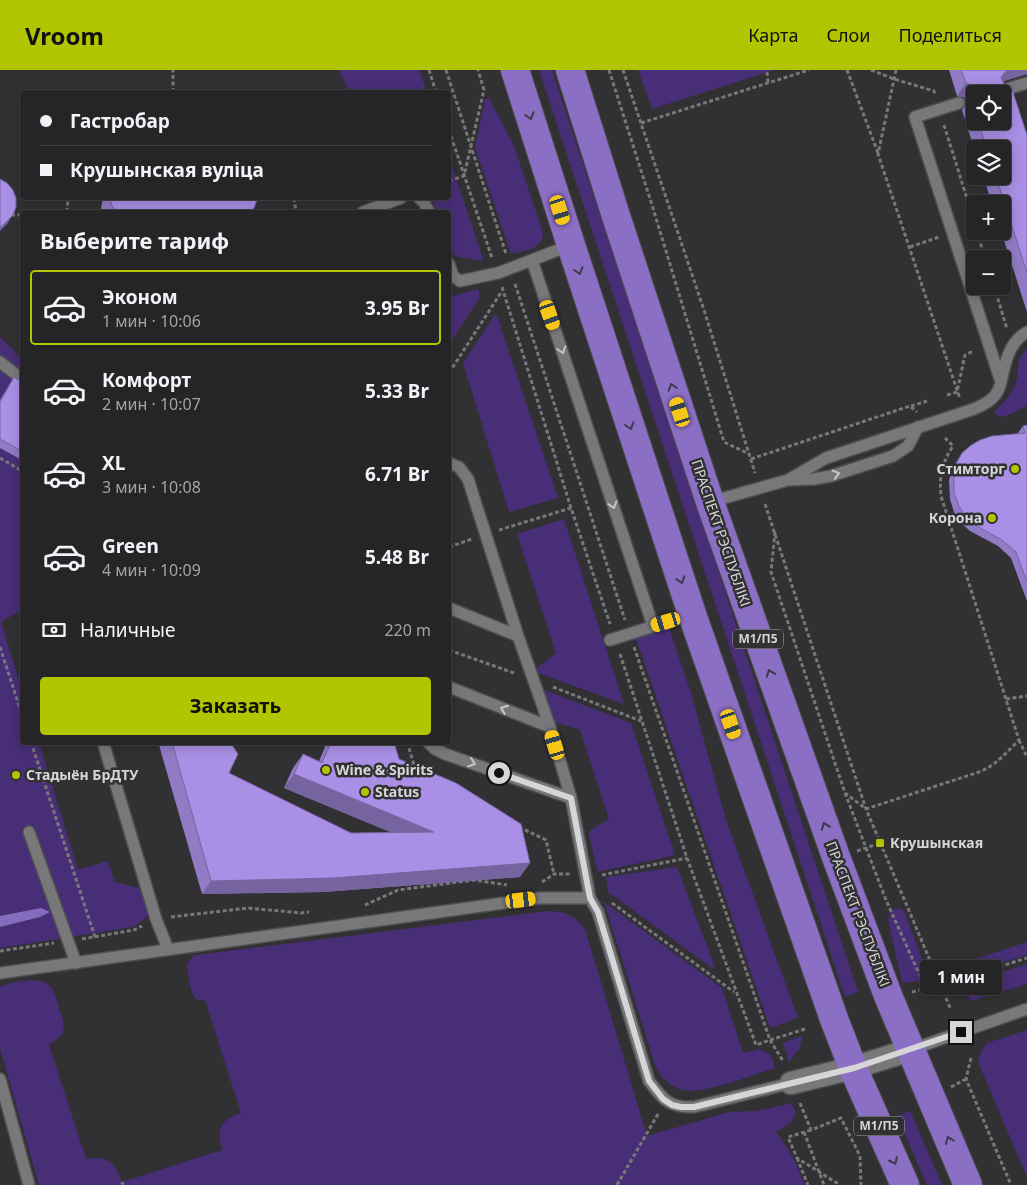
<!DOCTYPE html>
<html lang="ru">
<meta charset="utf-8">
<style>
:root{--surface:#252426;--page:#2d2c2e;--text:#f1f3f6;--muted:#a3a4a7;--line:#424143;--accent:#b1c500}
body{margin:0;font-family:"Noto Sans",sans-serif;background:var(--page);color:var(--text);height:100vh;display:flex;flex-direction:column;font-size:19px;white-space:nowrap}
*{box-sizing:border-box;margin:0}
p{font-size:16px;color:var(--muted)}
.icon{flex:none;width:28px;height:28px;fill:none;stroke:currentColor;stroke-width:2;stroke-linecap:round;stroke-linejoin:round}
.map{position:relative;flex:1;overflow:hidden}
.side{position:absolute;left:20px;top:140px;width:431px;height:535px;display:flex;flex-direction:column;background:var(--surface);border-radius:5px;box-shadow:0 2px 12px #0003,0 0 0 1px var(--line)}
.side>*{flex:none}
.hud{position:absolute;left:20px;top:20px;width:431px;height:110px;border-radius:5px;box-shadow:0 2px 12px #0003,0 0 0 1px var(--line);display:grid;align-content:center;height:110px;padding:0 20px;background:var(--surface)}
.fabs{position:absolute;left:966px;top:15px;display:grid;gap:10px}
.fabs a{display:grid;place-items:center;width:45px;height:45px;border-radius:5px;background:var(--surface);box-shadow:0 2px 12px #0003,0 0 0 1px var(--line);font-size:25px}
.end{position:absolute;width:22px;height:22px;margin:-11px;border:6px solid #d6d6d8;background:#111;box-shadow:0 0 0 2px #111}
.from{border-radius:50%}
.bubble{position:absolute;height:35px;border-radius:5px;background:var(--surface);box-shadow:0 2px 12px #0003,0 0 0 1px var(--line);font-size:16px;font-weight:700;line-height:35px;text-align:center}
.car{position:absolute;width:15px;height:30px;margin:-15px -8px;border-radius:6px;box-shadow:0 0 4px 1px #0007;background:linear-gradient(#f5c518 24%,#345 0 40%,#f5c518 0 76%,#345 0 86%,#f5c518 0)}
.hud b{display:flex;align-items:center;gap:18px;height:48px;font-size:19px}
.hud b+b{border-top:1px solid var(--line)}
.hud i{width:12px;height:12px;background:var(--text)}
ul{padding:0;list-style:none}
li{display:flex;align-items:center;gap:15px;height:75px;margin:0 10px 8px;padding:0 10px;border:2px solid transparent;border-radius:5px}
li div{flex:1}
li b{display:block;font-size:19px}
li em{font-style:normal;font-weight:700}
li.on{border-color:var(--accent)}
li>.icon{width:45px;height:45px;stroke-width:1.5}
h2{padding:0 20px;font-size:22px;line-height:60px}
.pay{display:flex;align-items:center;gap:12px;height:55px;padding:0 20px;font-size:19px}
.pay p{margin-inline-start:auto}
.action{display:flex;gap:10px;margin-top:auto;padding:10px 20px}
.action a{flex:1;height:58px;border-radius:5px;background:var(--accent);color:#111;font-size:20px;font-weight:700;line-height:58px;text-align:center}
header{display:flex;align-items:center;gap:30px;box-sizing:border-box;height:70px;padding:0 25px;background:var(--accent);color:#111}
header strong{font-size:24px}
nav{display:flex;gap:28px;margin-inline-start:auto;font-size:18px}
.map>svg:first-child{display:block}
.green{fill:#482e76}
.water{fill:#866cbf}
.lines{fill:none;stroke-linecap:round;stroke-linejoin:round}
.service-casing{stroke:#4e4d50;stroke-width:14}
.minor-casing{stroke:#4e4d50;stroke-width:25}
.trunk-casing{stroke:#4e4d50;stroke-width:30}
.path{stroke:#78777a;stroke-width:3;stroke-dasharray:4 2.5;stroke-linecap:butt}
.service{stroke:#78777a;stroke-width:11}
.minor{stroke:#78777a;stroke-width:22}
.trunk{stroke:#8b6fc4;stroke-width:28}
.wall{fill:#917bc5;fill-rule:evenodd}
.shaded-wall{fill:#7664a0}
.building{fill:#a98fe5;stroke:#7664a0}
.oneway{stroke:#3e3949}
.oneway2{stroke:#c8c8ca}
.route{stroke:#d6d6d8;stroke-width:6}
.poi-dot{fill:#b1c500;stroke:#313033;stroke-width:2}
.labels{text-anchor:middle;stroke-width:5;stroke-linejoin:round;paint-order:stroke}
.shield{fill:#313033;stroke:#a4a4a6;stroke-width:1}
.shield-label{font-size:12px;font-weight:bold;fill:#d6d6d8}
.poi-label{font-size:14px;font-weight:bold;fill:#d6d6d8;stroke:#313033;text-anchor:start}
.street-label{font-size:14px;fill:#d6d6d8;stroke:#313033}
</style>
<header>
<strong>Vroom</strong>
<nav><a>Карта</a><a>Слои</a><a>Поделиться</a></nav>
</header>
<div class="map">
<svg width="1027" height="1115" viewBox="0 0 1027 1115">
<rect width="100%" height="100%" fill="#313033"/>
<!-- green -->
<path class="green" d="M339 0H419L427 22H349Z
M539 0H552L858 922 845 927Z
M638 0H774L652 39Z
M489 28 514 76 543 163C543 180 525 180 511 184L475 78 485 29Z
M449 88 484 191 454 186 449 172V142H437L431 128H449Z
M478 219 480 227 449 275V227Z
M496 243 558 428 509 442 463 293Z
M0 267 22 289V540L1 552 22 621V672L39 673 78 800 108 791 115 812 139 818 147 831V847L133 857 0 878Z
M1027 278V336L1006 346 999 347 994 342C1004 332 1014 323 1017 308 1019 294 1016 290 1027 278Z
M564 449 624 634 538 603V597L556 583 517 464Z
M668 555 691 623 726 750 798 948 770 958 635 566Z
M544 620 631 653 675 785 598 802 588 762 609 749 580 660 554 652Z
M677 797 715 897 712 898 608 822 606 807Z
M604 832 722 918 743 983 760 979 771 985 775 998C752 1005 704 1025 682 1020 671 1017 661 1007 656 998Z
M900 838 904 841 927 902C924 910 911 914 903 912L901 908 888 849 891 840Z
M547 841C564 841 575 845 585 859L647 1066 729 1042 757 1041 791 1033 796 1042 791 1053 776 1062 793 1087 805 1115H39L0 978V917C12 911 39 906 50 916 55 922 57 931 59 938 62 947 66 956 62 965L49 975 86 1089C108 1086 114 1091 122 1112L222 1080C217 1060 219 1050 241 1043L205 930C203 930 199 931 197 929 190 925 187 901 187 893L195 885Z
M1027 872V885L953 908 947 906V901L951 897Z
M1027 894V914L975 930H970C967 925 964 918 967 913Z
M1027 960V1107L978 992 982 980 987 973Z
M803 965 800 978 789 992 783 973Z
M910 1041 942 1115H927L897 1046Z"/>
<!-- water -->
<path class="water" d="M41 838 50 842 40 847 0 857V846Z"/>
<g class="lines">
<defs>
<path id="service" d="M1000 21 1027 13
M419 128 424 132 429 142
M363 142 401 128
M571 175 532 190 653 556
M449 194 453 206 460 211 498 203 532 190
M0 292 22 309
M1001 312C1005 293 1009 272 1027 262
M449 393 459 397 468 409 518 566 550 657 571 728 590 828
M788 410 814 409 831 406 893 386 908 376 918 357
M710 432 788 410 826 388 974 339C988 333 998 327 1001 312L915 47 959 33
M449 538 518 566
M610 570 692 544
M449 617 550 657
M103 672 156 849 168 879
M428 672 435 679 445 684 571 728
M29 762 76 893
M0 903 540 828H590L598 842 649 1011C663 1030 670 1038 694 1037L791 1013
M910 980 1027 939
M0 1009 29 1115"/>
<path id="minor" d="M791 1013 853 998 910 980"/>
<path id="trunk" d="M515 0 571 175 692 544 834 949 853 998 905 1115
M570 0 616 146 710 432 836 787 889 928 968 1115"/>
</defs>
<!-- service casing -->
<use href="#service" class="service-casing"/>
<!-- minor casing -->
<use href="#minor" class="minor-casing"/>
<!-- trunk casing -->
<use href="#trunk" class="trunk-casing"/>
<!-- path -->
<path class="path" d="M429 0 436 22
M446 0 506 184
M609 0 652 135 724 372 749 384
M623 0 704 240 755 403
M847 0 878 83
M871 0 894 9 934 21 935 25
M896 0 878 84 960 329
M767 2 768 13
M173 22V0
M641 53 809 0
M944 55 975 154
M449 60 492 188
M449 111 464 106 484 20 478 0
M294 128 296 142
M67 142 68 128
M11 145H22
M977 161 985 189
M910 177 939 167
M515 214 625 550
M994 216 1007 259
M502 217 571 438 610 554
M449 303 502 221
M947 325 957 322 965 285 974 281
M911 336 927 331
M0 388 22 401
M751 389 910 336 917 342
M941 402 951 404
M765 434 866 739 951 940
M499 460 571 438
M775 462 771 502 845 723 866 739 979 702C995 696 1006 683 1019 670L941 426C939 406 942 393 953 376L943 366
M449 477 472 469
M0 577 22 645
M634 577 770 970 805 959
M449 580 514 603
M620 584 687 788 756 975 770 970 783 991
M553 617 641 651
M1006 629 1027 626
M1019 670 1027 687
M31 672 95 867
M407 672 415 698
M845 723 886 830 926 919
M519 757 546 770 554 804
M857 781 880 773
M602 805 687 788
M542 812 554 804H571
M612 833 734 922
M365 835 398 820 474 810 507 815
M171 847 248 838 301 843 309 842
M82 869 134 860 142 856
M0 881 54 873
M912 922 940 915 1027 888
M971 988 966 1009 1011 1115
M951 1017 966 1009
M800 1033 811 1060 841 1048 860 1086 861 1115
M811 1060 788 1067 797 1088 840 1115
M804 1062 824 1115
M797 1088 808 1115
M122 1112 123 1115
M617 1115 658 1044"/>
<!-- service -->
<use href="#service" class="service"/>
<!-- minor -->
<use href="#minor" class="minor"/>
<!-- trunk -->
<use href="#trunk" class="trunk"/>
</g>
<!-- wall -->
<path class="wall" d="M949 0H1027V4L1003 11 1027 65V242L1001 161H1002V134H992L983 106H1002V79H975V82L962 40 966 34V31L964 27 957 26ZM975 24 1002 51H975Z
M103 128H257L251 142H102L101 138Z
M14 307 22 312V390L0 378V330Z
M1027 355V531L1011 488 998 476 970 461 961 453 954 442 950 429 949 410 952 399 962 383 1019 364 1018 363 1023 356Z
M161 672H230L229 703 351 763H393L284 718 293 698 303 684 319 691 325 677 324 672H394L399 689 520 807 323 822 202 824 159 675Z"/>
<!-- shaded-wall -->
<path class="shaded-wall" d="M1008 0H1027V4L998 13 1006 1Z
M966 13 972 15 964 27 957 26Z
M13 145 7 154 0 161V157Z
M294 704 434 762 424 776 284 718Z
M530 793 520 807 323 822 202 824 211 811Z"/>
<!-- building -->
<path class="building" d="M961 0H1008L1006 1 1001 7 1004 14 1011 16 1027 65V203L996 106H1002V79H987L978 51H1002V24H975V42L970 28 974 25 975 19 972 15 966 13Z
M0 109 7 113 13 120 16 128V137L13 145 2 156 0 157Z
M110 128H257V130L254 138 250 142H117L112 136Z
M14 307 22 312V381L0 369V332Z
M1027 355V512L1016 482 1002 470 975 455 965 446 959 436 954 423V403L957 392 962 383 970 376 980 370 992 366 1025 363 1023 356Z
M172 672H230L238 684 229 703 351 763 434 762 294 704 303 684 322 693 331 672H394L399 689 456 713 521 754 530 793 333 808 211 811Z"/>
<!-- one-way arrows -->
<defs><path id="oneway-chevron" d="M-2-3.5L2.5 0L-2 3.5" fill="none" stroke-width="1.6" stroke-linecap="round" stroke-linejoin="round" transform="scale(1.25)"/></defs>
<g class="oneway">
<use href="#oneway-chevron" transform="translate(530 46) rotate(72)"/>
<use href="#oneway-chevron" transform="translate(579 201) rotate(72)"/>
<use href="#oneway-chevron" transform="translate(672 317) rotate(-108)"/>
<use href="#oneway-chevron" transform="translate(630 356) rotate(72)"/>
<use href="#oneway-chevron" transform="translate(681 510) rotate(72)"/>
<use href="#oneway-chevron" transform="translate(770 603) rotate(-110)"/>
<use href="#oneway-chevron" transform="translate(825 756) rotate(-110)"/>
<use href="#oneway-chevron" transform="translate(949 1070) rotate(-113)"/>
<use href="#oneway-chevron" transform="translate(894 1091) rotate(66)"/>
</g>
<g class="oneway2">
<use href="#oneway-chevron" transform="translate(562 280) rotate(72)"/>
<use href="#oneway-chevron" transform="translate(836 404) rotate(-16)"/>
<use href="#oneway-chevron" transform="translate(613 435) rotate(72)"/>
<use href="#oneway-chevron" transform="translate(504 639) rotate(-159)"/>
<use href="#oneway-chevron" transform="translate(472 693) rotate(19)"/>
</g>
<g class="lines">
<!-- route -->
<path class="route" d="M499 703 571 728 590 828 598 842 649 1011 663 1029 672 1035 681 1037H694L854 998 961 962"/>
</g>
<!-- markers -->
<g class="poi-dot">
<circle cx="1015" cy="399" r="5"/>
<circle cx="992" cy="448" r="5"/>
<circle cx="326" cy="700" r="5"/>
<circle cx="16" cy="705" r="5"/>
<circle cx="365" cy="722" r="5"/>
<rect x="875" y="768" width="10" height="10" rx="2.5"/>
</g>
<g class="labels">
<!-- shield labels -->
<g class="shield">
<rect x="733" y="559.5" width="50" height="19" rx="4"/>
<rect x="854" y="1046.5" width="50" height="19" rx="4"/>
</g>
<g class="shield-label">
<text x="758" y="573">М1/П5</text>
<text x="879" y="1060">М1/П5</text>
</g>
<!-- poi labels -->
<g class="poi-label">
<text x="1005" y="404" text-anchor="end">Стимторг</text>
<text x="982" y="453" text-anchor="end">Корона</text>
<text x="336" y="705">Wine &amp; Spirits</text>
<text x="26" y="710">Стадыён БрДТУ</text>
<text x="375" y="727">Status</text>
<text x="890" y="778">Крушынская</text>
</g>
<!-- street labels -->
<g class="street-label">
<text transform="translate(721 463) rotate(71)" y="5">ПРАСПЕКТ РЭСПУБЛІКІ</text>
<text transform="translate(858 844) rotate(69)" y="5">ПРАСПЕКТ РЭСПУБЛІКІ</text>
</g>
</g>
</svg>
<div class="fabs">
<a><svg class="icon" aria-label="locate" viewBox="0 0 24 24"><circle cx="12" cy="12" r="6"/><path d="M12 2v4M12 18v4M2 12h4M18 12h4"/></svg></a>
<a><svg class="icon" aria-label="layers" viewBox="0 0 24 24"><path d="M12 4l9 5-9 5-9-5zM3 14l9 5 9-5"/></svg></a>
<a>+</a>
<a>−</a>
</div>
<i class="end from" style="left:499px;top:703px"></i>
<i class="end" style="left:961px;top:962px"></i>
<div class="bubble" style="left:920px;top:890px;width:82px">1 мин</div>
<i class="car" style="left:560px;top:140px;rotate:162deg"></i>
<i class="car" style="left:550px;top:245px;rotate:161deg"></i>
<i class="car" style="left:680px;top:342px;rotate:342deg"></i>
<i class="car" style="left:666px;top:552px;rotate:253deg"></i>
<i class="car" style="left:731px;top:654px;rotate:161deg"></i>
<i class="car" style="left:555px;top:675px;rotate:343deg"></i>
<i class="car" style="left:521px;top:830px;rotate:83deg"></i>
<div class="hud">
<b><i class="from"></i>Гастробар</b>
<b><i></i>Крушынская вуліца</b>
</div>
<section class="side">
<h2>Выберите тариф</h2>
<ul>
<li class="on"><svg class="icon" aria-label="car" viewBox="0 0 24 24"><path d="M5 17H2v-5l4-1 3-4h7l3 4 3 1v5h-3M9 17h6M6 11h13"/><circle cx="7" cy="17" r="2"/><circle cx="17" cy="17" r="2"/></svg><div><b>Эконом</b><p>1 мин · 10:06</p></div><em>3.95 Br</em></li>
<li><svg class="icon" aria-label="car" viewBox="0 0 24 24"><path d="M5 17H2v-5l4-1 3-4h7l3 4 3 1v5h-3M9 17h6M6 11h13"/><circle cx="7" cy="17" r="2"/><circle cx="17" cy="17" r="2"/></svg><div><b>Комфорт</b><p>2 мин · 10:07</p></div><em>5.33 Br</em></li>
<li><svg class="icon" aria-label="car" viewBox="0 0 24 24"><path d="M5 17H2v-5l4-1 3-4h7l3 4 3 1v5h-3M9 17h6M6 11h13"/><circle cx="7" cy="17" r="2"/><circle cx="17" cy="17" r="2"/></svg><div><b>XL</b><p>3 мин · 10:08</p></div><em>6.71 Br</em></li>
<li><svg class="icon" aria-label="car" viewBox="0 0 24 24"><path d="M5 17H2v-5l4-1 3-4h7l3 4 3 1v5h-3M9 17h6M6 11h13"/><circle cx="7" cy="17" r="2"/><circle cx="17" cy="17" r="2"/></svg><div><b>Green</b><p>4 мин · 10:09</p></div><em>5.48 Br</em></li>
</ul>
<div class="pay"><svg class="icon" aria-label="cash" viewBox="0 0 24 24"><path d="M3 7h18v10H3z"/><circle cx="12" cy="12" r="2"/></svg>Наличные<p>220 m</p></div>
<div class="action"><a>Заказать</a></div>
</section>
</div>
